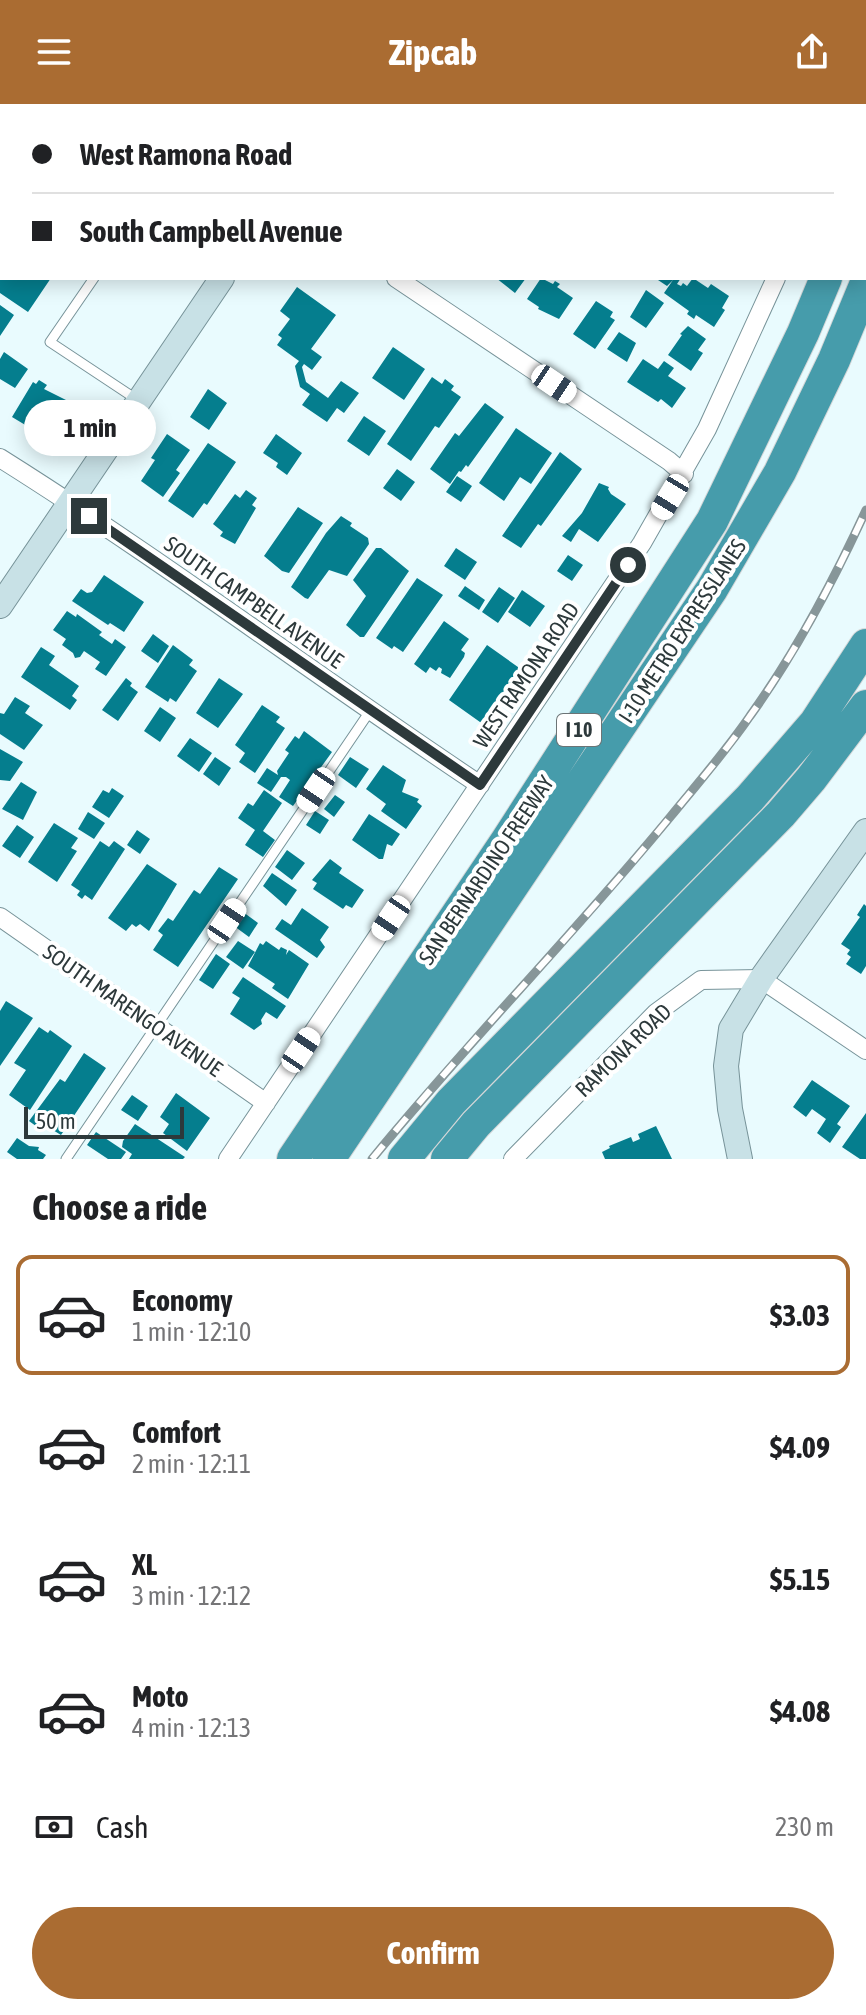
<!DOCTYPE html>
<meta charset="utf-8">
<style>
:root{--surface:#fff;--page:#f2f2f2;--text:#202124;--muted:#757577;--line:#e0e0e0;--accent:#aa6c32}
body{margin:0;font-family:"Asap Condensed",sans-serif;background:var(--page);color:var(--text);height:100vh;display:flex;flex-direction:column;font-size:30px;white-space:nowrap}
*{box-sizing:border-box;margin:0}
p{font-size:26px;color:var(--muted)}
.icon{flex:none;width:44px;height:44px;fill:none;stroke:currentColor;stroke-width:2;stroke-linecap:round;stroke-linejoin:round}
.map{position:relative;height:1055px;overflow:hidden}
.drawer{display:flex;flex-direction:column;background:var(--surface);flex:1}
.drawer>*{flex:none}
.hud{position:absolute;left:0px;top:0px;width:866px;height:176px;box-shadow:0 4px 20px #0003;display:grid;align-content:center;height:176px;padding:0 32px;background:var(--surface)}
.scale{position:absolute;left:24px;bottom:20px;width:160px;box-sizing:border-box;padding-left:8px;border:4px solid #2d393b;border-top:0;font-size:22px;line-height:28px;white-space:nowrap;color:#2d393b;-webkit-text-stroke:6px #fff;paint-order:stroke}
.end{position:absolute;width:36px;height:36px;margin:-18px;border:10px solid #2d393b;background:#fff;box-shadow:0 0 0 4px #fff}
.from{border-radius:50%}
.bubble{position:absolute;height:56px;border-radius:28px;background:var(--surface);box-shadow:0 4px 20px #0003;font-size:26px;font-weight:700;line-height:56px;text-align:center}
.car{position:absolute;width:24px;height:48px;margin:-24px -12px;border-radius:10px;box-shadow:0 0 6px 2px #0007;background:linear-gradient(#fff 24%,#345 0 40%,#fff 0 76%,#345 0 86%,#fff 0)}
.hud b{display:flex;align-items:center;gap:28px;height:76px;font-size:30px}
.hud b+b{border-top:2px solid var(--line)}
.hud i{width:20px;height:20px;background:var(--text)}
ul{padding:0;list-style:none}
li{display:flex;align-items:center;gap:24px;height:120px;margin:0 16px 12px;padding:0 16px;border:4px solid transparent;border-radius:16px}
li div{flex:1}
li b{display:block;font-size:30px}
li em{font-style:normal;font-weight:700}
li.active{border-color:var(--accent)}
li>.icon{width:72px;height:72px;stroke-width:1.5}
h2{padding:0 32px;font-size:36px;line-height:96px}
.pay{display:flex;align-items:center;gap:20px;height:88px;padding:0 32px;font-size:30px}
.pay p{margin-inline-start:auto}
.action{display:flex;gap:16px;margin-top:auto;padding:16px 32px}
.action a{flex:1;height:92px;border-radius:48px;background:var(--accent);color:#fff;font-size:32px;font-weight:700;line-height:92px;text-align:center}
header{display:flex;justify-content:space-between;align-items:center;height:104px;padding:0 32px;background:var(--accent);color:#fff;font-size:36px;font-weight:700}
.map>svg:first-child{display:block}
.building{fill:#057e8e}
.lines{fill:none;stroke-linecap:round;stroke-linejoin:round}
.lane-casing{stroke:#779399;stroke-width:11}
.street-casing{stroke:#779399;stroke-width:20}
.secondary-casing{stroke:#779399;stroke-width:26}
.highway-casing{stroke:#d5d7d8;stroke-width:34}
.lane{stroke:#fff;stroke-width:9}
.street{stroke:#fff;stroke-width:18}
.secondary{stroke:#c8e1e6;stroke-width:24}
.highway{stroke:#469cab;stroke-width:32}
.rail-casing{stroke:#879699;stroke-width:9}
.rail{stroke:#fff;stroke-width:6;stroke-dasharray:18;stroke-linecap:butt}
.route{stroke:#2d393b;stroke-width:10}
.labels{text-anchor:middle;stroke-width:8;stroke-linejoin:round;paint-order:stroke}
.shield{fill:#fff;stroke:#6c7476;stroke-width:2}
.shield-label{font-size:20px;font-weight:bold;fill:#2d393b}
.street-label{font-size:22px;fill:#2d393b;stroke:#fff}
</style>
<header><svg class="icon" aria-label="menu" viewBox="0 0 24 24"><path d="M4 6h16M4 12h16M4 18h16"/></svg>Zipcab<svg class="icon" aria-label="share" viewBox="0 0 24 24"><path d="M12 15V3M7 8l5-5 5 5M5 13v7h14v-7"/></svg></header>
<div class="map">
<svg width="866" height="1055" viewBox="0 0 866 1055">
<rect width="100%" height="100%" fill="#e9fbfe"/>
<!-- building -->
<path class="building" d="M0 174H51L28 208 0 189Z
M496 174H526L515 189Z
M541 174 553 180 555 177 560 180 557 183 573 194 559 215 538 205 539 203 527 195Z
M655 174H681L677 180 681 182 683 179 687 182 693 174 708 184 711 180 729 192 722 204 725 206 714 223 696 211 694 215 687 210 689 207 664 189 673 176 667 182Z
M297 183 336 211 311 245 322 253 312 266 304 260 302 263 306 278 328 294 341 277 359 289 344 309 337 304 327 318 302 301 310 290 300 283 295 262 299 257 277 241 282 234 278 231 290 215 280 207Z
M646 186 664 199 646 224 630 213Z
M596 197 613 208 610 213 615 216 595 245 573 230Z
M0 201 14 211 0 232Z
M688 222 706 235 698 246 703 249 691 267 668 251 682 231 680 230Z
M619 228 636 239 627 258 607 245Z
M393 243 425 265 404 296 372 274Z
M4 248 28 265 15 284 0 275V255Z
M643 255 658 265 664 257 674 264 668 272 686 284 672 304 661 295 658 298 627 278Z
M432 273 442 280 445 275 454 282 451 286 461 293 439 324 435 322 411 357 387 340Z
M39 276 47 281 44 285 70 298 54 325 31 315 27 322 12 313 33 278 36 280Z
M208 285 227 299 209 326 190 313Z
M485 299 504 313 468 363 466 361 461 368 459 367 450 380 430 365 455 329 459 332Z
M364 312 386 327 369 352 347 337Z
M516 324 552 349 531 380 520 373 504 397 479 379Z
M167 330 190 346 176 366 180 369 163 393 141 377 155 356 151 354Z
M276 330 302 349 287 371 276 363 278 359 263 349Z
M208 339 236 358 207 401 204 399 193 414 168 397Z
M560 348 582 365 541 422 538 420 521 444 502 432Z
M397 365 415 378 401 397 383 384Z
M457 372 472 382 461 398 446 388Z
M599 379 609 383 608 385 611 390 626 400 598 438 579 425 571 438 562 432 582 409Z
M246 386 257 394 252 401 256 404 235 440 220 432 223 428 213 420 235 390 240 394Z
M298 403 323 419 289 469 282 467 264 452Z
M341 412 352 419 350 422 368 434 369 440 347 472 329 466 308 495 305 494 291 483 326 429Z
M376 444H381L409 467 364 533H360L346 521 366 492 353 476Z
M456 444 477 458 465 476 444 462Z
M568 451 583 461 572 477 557 467Z
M104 471 144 498 124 528 110 519 108 521 72 497 81 485 87 489 92 488Z
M417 474 443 491 403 548 394 542 392 545 376 534Z
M465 482 485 496 479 506 458 492Z
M499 483 515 494 498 519 482 508Z
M522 486 545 502 530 523 508 508Z
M67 507 76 513 77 510 102 528 99 531 112 540 115 535 126 543 106 572 95 565 100 558 84 547 80 553 75 554 73 549 62 541 66 535 53 526Z
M444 517 469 535 461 546 465 549 464 553 450 574 441 569 442 565 439 563 436 567 430 563 426 569 414 560Z
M153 530 169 542 158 559 141 547Z
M173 541 193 556 189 561 197 567 176 598 170 594 168 598 145 583Z
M487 541 525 568 487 623 449 596Z
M41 543 55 552 49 561 79 582 72 592 77 596 70 606 21 573Z
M126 574 132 579 130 582 138 588 118 617 102 606Z
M219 574 243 590 218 624 196 609Z
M15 593 30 602 25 609 43 621 24 646 0 630V609L4 610Z
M262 601 280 613 276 618 285 624 255 669 239 658 245 649 235 641Z
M160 603 176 614 160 638 144 627Z
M304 627 332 648 293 702 279 693 290 676 286 673H281L271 688 257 679 267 664 278 671 277 667 289 649 285 646 295 632 299 635Z
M190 634 212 649 199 668 177 652Z
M0 645 23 658 10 677 0 676Z
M215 653 231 664 219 682 203 670Z
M350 653 369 665 356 684 338 671Z
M383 661 406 676 402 688 419 695 417 698 422 702 406 725 381 707 386 700 366 685Z
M21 678 37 688 23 716 2 705Z
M112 684 124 692 109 714 92 703 103 686 109 689Z
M264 686 282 699 263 727 275 736 263 753 245 741 255 726 238 714 248 699 253 702Z
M335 691 345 698 334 713 324 705Z
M315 707 329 716 320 730 306 721Z
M88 708 105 719 94 735 78 725Z
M369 710 400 730 392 742 387 740 383 755H379L352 736Z
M54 719 78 734 71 744 77 747 57 778 28 758Z
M17 721 34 733 20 754 2 742Z
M137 726 150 735 140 750 127 741Z
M100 737 109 743 114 737 125 745 92 796 85 791 82 795 77 791 80 787 71 781Z
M287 746 305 759 292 776 275 763Z
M330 755 342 764 339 769 364 786 352 804 346 801 343 805 313 785 317 779 312 776Z
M147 760 177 780 149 827 140 820 136 823 132 820 126 827 108 814Z
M219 763 238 775 178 863 153 846 163 831 158 827 168 814 173 817 194 786 200 790Z
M272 769 297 786 286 802 263 782Z
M864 800 866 802V862L861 870 846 860 851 853 847 850 850 846 841 840 860 813 857 811Z
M302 804 329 823 320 836 325 843 317 854 275 825 282 815 291 821Z
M243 808 258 819 249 833 234 822Z
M238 837 255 848 243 865 226 853Z
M266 837 279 846 281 843 287 846 286 851 289 846 309 860 288 895 272 884 275 880 248 862 260 839 263 841Z
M216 850 230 860 213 885 199 876Z
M243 873 286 902 277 915 266 908 261 916 262 920 254 926 230 910 240 894 232 889Z
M6 897 33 914 0 962V907Z
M39 923 48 929 50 926 72 942 30 1006 9 991 26 966 14 959Z
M84 949 106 964 61 1031 43 1020 40 1025 29 1017 60 975 65 978Z
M812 976 850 1002 837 1020 841 1023 830 1039 817 1029 826 1015 812 1005 806 1013 793 1003Z
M176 989 210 1014 187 1047 163 1029 169 1020 160 1013Z
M132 991 148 1002 138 1017 121 1006Z
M866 1009V1055H860L842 1043Z
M135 1020 185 1053 183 1055H129L132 1050 122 1043 123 1037Z
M656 1022 672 1055H605L602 1048 610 1044 609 1042 631 1033 633 1038 640 1035 638 1030Z
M96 1028 126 1048 121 1055H108L87 1041Z
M17 1034 29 1042 39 1043 38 1046 46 1051 43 1055H17L7 1048Z"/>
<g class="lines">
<defs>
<path id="lane" d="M94 174 50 238 139 297
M66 1055 370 607"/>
<path id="street" d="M707 0 710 2
M834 2V0
M396 174 669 357 684 370
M0 354C164 457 319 574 480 681
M0 813 266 999
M228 1055 642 439 707 325 776 174
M513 1055 656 909 701 876 761 875 866 946"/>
<path id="secondary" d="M339 2 341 0
M0 502 222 174
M740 1055 730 1005 726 962 731 925 761 875 866 727"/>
<path id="highway" d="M864 66 866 60
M293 1055 507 736 712 417 803 229 826 174
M329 1055 712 485 780 368 834 256 866 179
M404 1055 451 998 750 694 815 619 866 541
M447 1055 476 1020 781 710 811 675 866 602"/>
</defs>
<!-- lane casing -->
<use href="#lane" class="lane-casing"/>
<!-- street casing -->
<use href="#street" class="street-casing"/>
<!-- secondary casing -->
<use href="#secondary" class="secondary-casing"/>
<!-- highway casing -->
<use href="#highway" class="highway-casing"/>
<!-- lane -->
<use href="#lane" class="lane"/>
<!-- street -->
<use href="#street" class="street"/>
<!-- secondary -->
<use href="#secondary" class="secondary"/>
<!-- highway -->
<use href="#highway" class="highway"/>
<defs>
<path id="rail" d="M372 1055C468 938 575 829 671 712 698 679 726 647 750 612 796 548 833 478 866 406"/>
</defs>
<!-- rail casing -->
<use href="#rail" class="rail-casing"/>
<!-- rail -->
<use href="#rail" class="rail"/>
</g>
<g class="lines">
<!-- route -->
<path class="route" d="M89 412 480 681 628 461"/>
</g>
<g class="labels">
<!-- shield labels -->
<rect class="shield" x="557" y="610" width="44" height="32" rx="6"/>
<g class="shield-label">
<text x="579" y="633">I 10</text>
</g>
<!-- street labels -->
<g class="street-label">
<text transform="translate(254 498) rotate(35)" y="8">SOUTH CAMPBELL AVENUE</text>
<text transform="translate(682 527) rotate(-57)" y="8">I-10 METRO EXPRESSLANES</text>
<text transform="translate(526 571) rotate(-56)" y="8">WEST RAMONA ROAD</text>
<text transform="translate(486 766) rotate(-56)" y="8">SAN BERNARDINO FREEWAY</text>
<text transform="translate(133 906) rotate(35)" y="8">SOUTH MARENGO AVENUE</text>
<text transform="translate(623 946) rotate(-44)" y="8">RAMONA ROAD</text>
</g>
</g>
</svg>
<div class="scale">50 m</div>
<i class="end from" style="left:628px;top:461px"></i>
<i class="end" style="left:89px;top:412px"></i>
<div class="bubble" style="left:24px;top:296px;width:132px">1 min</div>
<i class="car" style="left:554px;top:280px;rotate:124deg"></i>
<i class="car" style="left:670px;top:393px;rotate:211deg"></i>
<i class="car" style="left:316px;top:686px;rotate:214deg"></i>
<i class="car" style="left:391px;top:814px;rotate:214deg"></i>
<i class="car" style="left:227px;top:817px;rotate:34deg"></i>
<i class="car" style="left:301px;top:946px;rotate:34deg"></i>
<div class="hud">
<b><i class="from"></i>West Ramona Road</b>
<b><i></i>South Campbell Avenue</b>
</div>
</div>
<section class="drawer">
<h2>Choose a ride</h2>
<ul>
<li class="active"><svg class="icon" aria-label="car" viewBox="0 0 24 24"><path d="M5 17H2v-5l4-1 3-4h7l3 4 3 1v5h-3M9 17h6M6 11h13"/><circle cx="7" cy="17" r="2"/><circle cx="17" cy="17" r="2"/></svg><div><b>Economy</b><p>1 min · 12:10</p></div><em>$3.03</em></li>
<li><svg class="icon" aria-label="car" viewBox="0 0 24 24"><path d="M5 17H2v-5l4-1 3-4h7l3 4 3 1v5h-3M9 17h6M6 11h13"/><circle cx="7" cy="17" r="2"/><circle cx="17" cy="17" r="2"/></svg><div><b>Comfort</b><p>2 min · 12:11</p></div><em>$4.09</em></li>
<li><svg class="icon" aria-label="car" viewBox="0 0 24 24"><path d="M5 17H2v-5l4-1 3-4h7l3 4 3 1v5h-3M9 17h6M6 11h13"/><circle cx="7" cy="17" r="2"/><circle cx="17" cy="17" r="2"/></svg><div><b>XL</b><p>3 min · 12:12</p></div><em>$5.15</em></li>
<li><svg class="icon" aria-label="car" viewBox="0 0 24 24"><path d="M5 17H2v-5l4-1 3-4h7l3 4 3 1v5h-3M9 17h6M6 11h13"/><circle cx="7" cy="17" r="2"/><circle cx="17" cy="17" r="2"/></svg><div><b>Moto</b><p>4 min · 12:13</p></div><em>$4.08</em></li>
</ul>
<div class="pay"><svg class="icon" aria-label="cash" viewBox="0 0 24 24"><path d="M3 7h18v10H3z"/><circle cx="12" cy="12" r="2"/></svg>Cash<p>230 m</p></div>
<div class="action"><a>Confirm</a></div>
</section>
